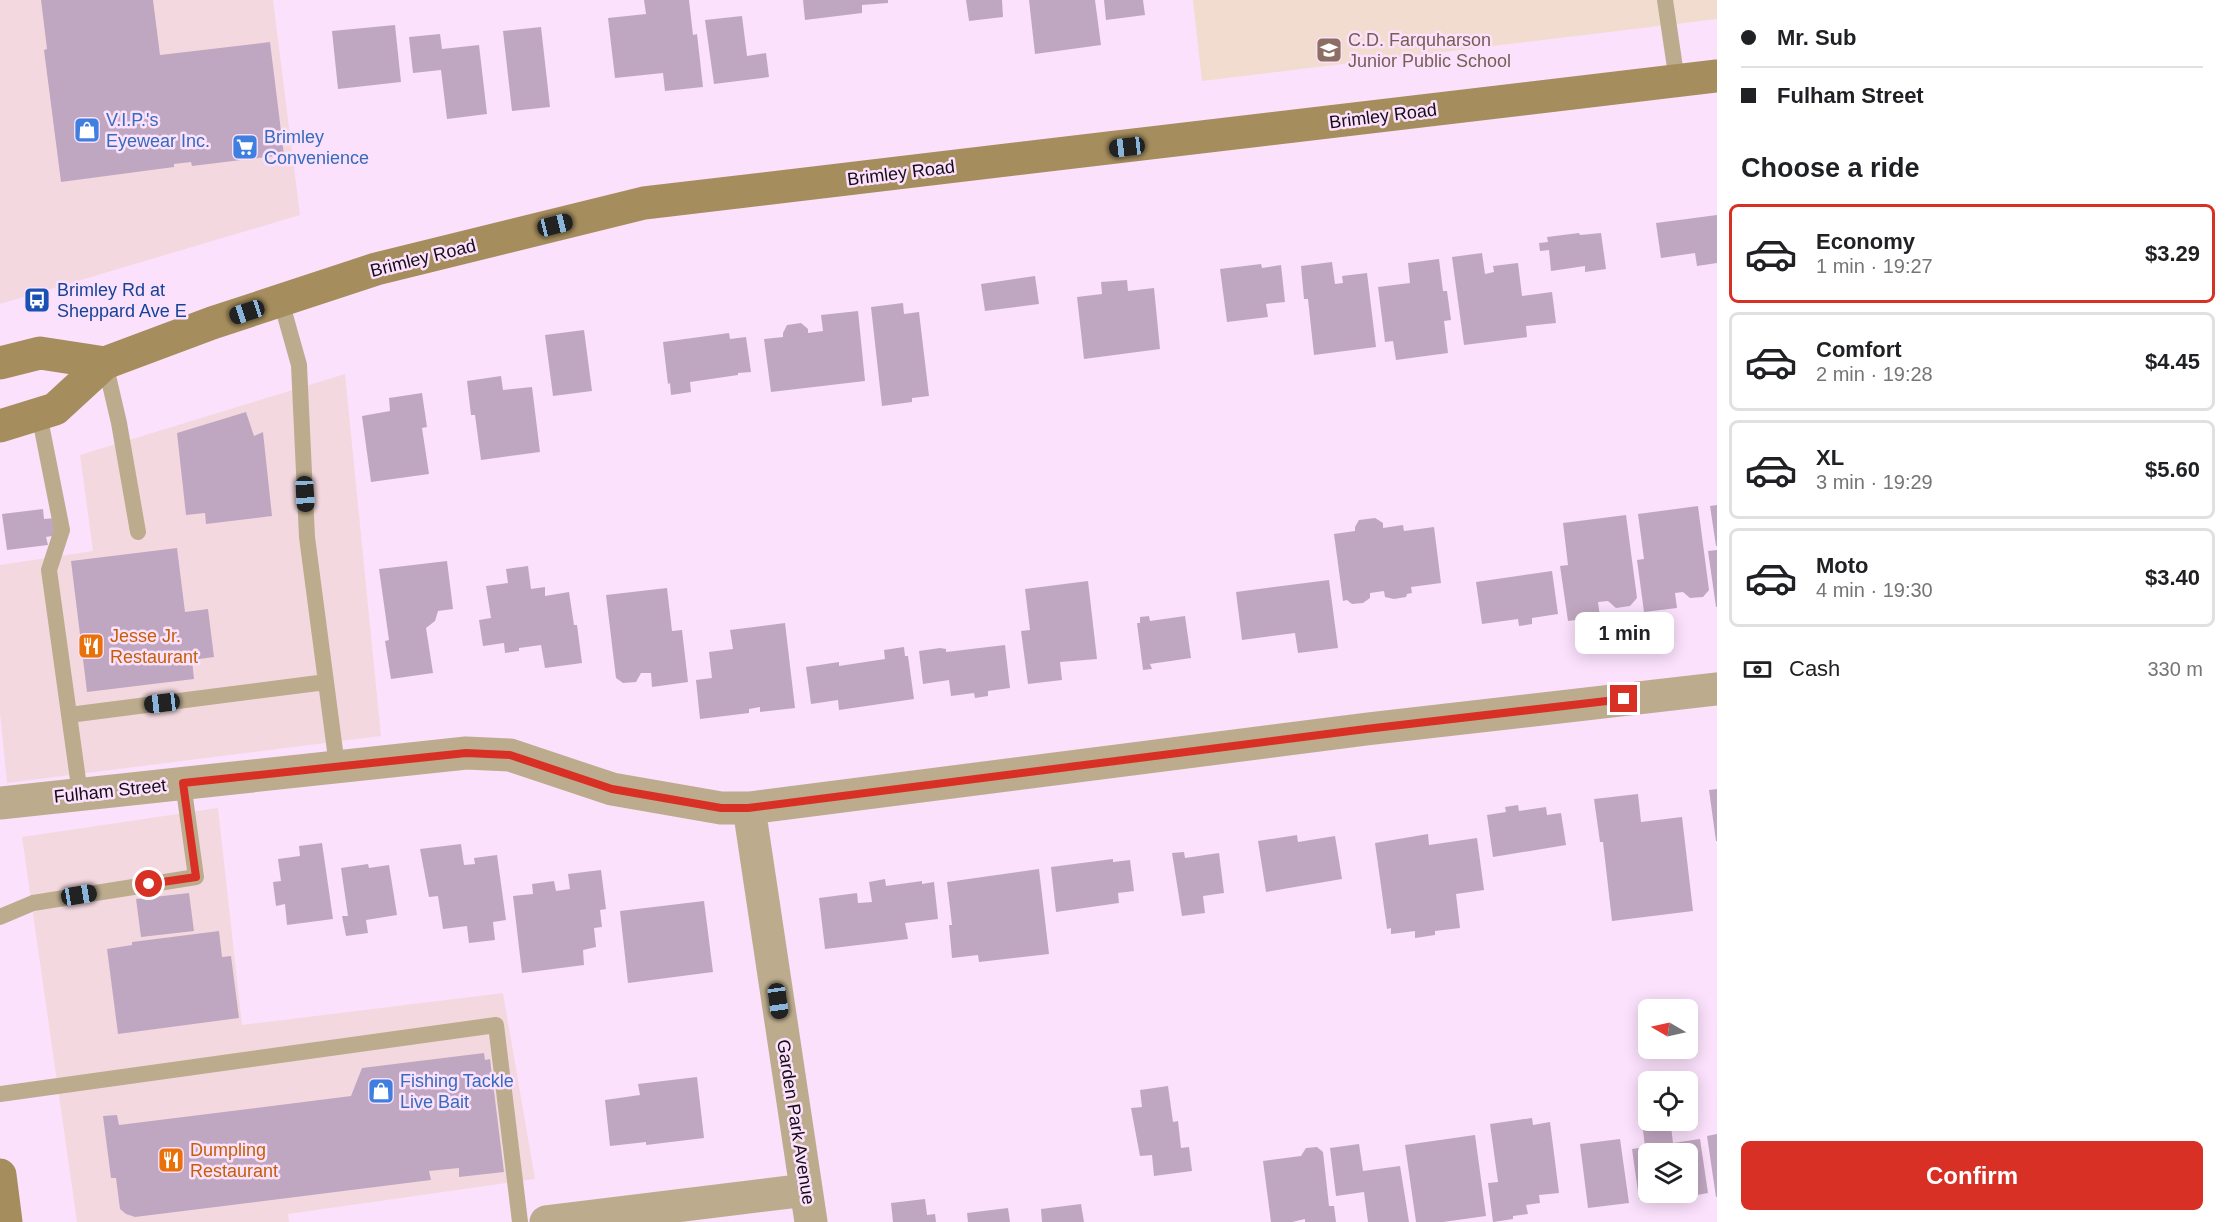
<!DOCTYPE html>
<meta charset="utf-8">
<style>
:root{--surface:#fff;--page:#f2f2f2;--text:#202124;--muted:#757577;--line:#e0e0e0;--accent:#d93025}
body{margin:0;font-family:Helvetica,sans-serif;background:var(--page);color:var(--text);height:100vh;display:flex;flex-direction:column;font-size:22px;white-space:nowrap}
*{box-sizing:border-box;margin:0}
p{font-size:20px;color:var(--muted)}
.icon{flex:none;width:33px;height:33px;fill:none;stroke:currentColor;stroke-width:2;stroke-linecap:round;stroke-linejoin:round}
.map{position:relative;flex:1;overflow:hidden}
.drawer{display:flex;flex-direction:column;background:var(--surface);width:510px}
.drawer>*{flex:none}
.hud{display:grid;align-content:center;height:132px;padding:0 24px;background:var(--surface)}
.needle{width:39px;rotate:279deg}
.controls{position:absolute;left:1638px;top:999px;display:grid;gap:12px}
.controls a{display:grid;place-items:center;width:60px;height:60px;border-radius:9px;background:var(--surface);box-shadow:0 3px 15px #0003;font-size:30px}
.end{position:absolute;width:27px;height:27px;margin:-14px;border:8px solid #d93025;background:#fff;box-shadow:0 0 0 3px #fff}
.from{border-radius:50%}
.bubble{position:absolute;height:42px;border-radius:9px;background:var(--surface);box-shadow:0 3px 15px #0003;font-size:20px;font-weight:700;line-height:42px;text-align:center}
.car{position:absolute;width:18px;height:36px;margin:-18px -9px;border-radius:8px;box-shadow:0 0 4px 2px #0007;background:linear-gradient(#222 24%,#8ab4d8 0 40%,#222 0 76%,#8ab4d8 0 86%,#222 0)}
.hud b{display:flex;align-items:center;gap:21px;height:57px;font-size:22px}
.hud b+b{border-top:2px solid var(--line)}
.hud i{width:15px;height:15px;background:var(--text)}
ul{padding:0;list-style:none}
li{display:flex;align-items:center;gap:18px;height:99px;margin:0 12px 9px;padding:0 12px;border:3px solid var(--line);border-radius:9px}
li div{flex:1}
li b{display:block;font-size:22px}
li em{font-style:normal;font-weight:700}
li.on{border-color:var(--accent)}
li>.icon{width:54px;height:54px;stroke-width:1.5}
h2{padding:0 24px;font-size:27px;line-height:72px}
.pay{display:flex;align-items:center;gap:15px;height:66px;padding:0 24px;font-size:22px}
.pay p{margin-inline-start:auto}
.cta{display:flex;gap:12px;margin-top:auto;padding:12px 24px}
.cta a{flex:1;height:69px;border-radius:9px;background:var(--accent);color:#fff;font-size:24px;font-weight:700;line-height:69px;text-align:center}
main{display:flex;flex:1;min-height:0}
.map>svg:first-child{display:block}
.commercial{fill:#f3d9df}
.education{fill:#f2dccf}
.building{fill:#c0a7c1}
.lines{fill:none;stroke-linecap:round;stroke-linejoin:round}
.service{stroke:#bcac8d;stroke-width:16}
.minor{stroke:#bcac8d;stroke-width:33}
.secondary{stroke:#a58d5d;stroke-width:33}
.route{stroke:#d93025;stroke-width:8}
.labels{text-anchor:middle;stroke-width:5;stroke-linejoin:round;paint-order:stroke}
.education-label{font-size:18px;fill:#785e54;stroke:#fbe1fc;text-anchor:start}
.street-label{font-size:18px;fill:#150d16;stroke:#fbe1fc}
.shop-label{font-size:18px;fill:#366cbe;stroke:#fbe1fc;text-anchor:start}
.transit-label{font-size:18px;fill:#164399;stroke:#fbe1fc;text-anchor:start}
.food-label{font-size:18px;fill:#c56008;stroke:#fbe1fc;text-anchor:start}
</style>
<main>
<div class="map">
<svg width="1717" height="1222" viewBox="0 0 1717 1222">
<rect width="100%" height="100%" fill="#fbe1fc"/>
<!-- commercial -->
<path class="commercial" d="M0 0H273L300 215 0 304Z
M345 374 381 736 7 783 0 713V565L93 551 80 455Z
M218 808 242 1025 503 993 535 1179 288 1214 289 1222H77L22 837Z"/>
<!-- education -->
<path class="education" d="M1193 0H1717V19L1202 81Z"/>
<!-- building -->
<path class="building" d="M41 0H153L160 55 270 42 284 155 192 166 191 162 174 164V167L61 182 44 50 47 49Z
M644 0H689L693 35 697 34 703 87 665 91 663 73 615 78 608 18 646 14Z
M803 0H888V3L862 5V13L805 20Z
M966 0H1002L1003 17 969 21Z
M1029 0H1095L1101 45 1035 54Z
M1104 0H1143L1145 15 1106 20Z
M742 16 747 56 766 53 769 77 714 84 705 20Z
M395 25 401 82 338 89 332 31Z
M541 27 550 107 512 111 503 31Z
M440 34 442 49 479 45 487 114 447 119 441 70 413 73 409 37Z
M1717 215V263L1697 266 1695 253 1661 258 1656 223Z
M1579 233 1580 235 1601 233 1606 269 1585 272V266L1551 271 1549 250 1540 251 1539 243 1548 242 1547 237Z
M1482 253 1485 274 1494 272 1493 266 1518 263 1522 296 1552 292 1556 323 1526 326 1527 337 1464 345 1452 257Z
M1439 259 1443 291H1447L1451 320 1444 321 1448 353 1396 360 1393 341 1385 342 1378 287 1410 283 1408 263Z
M1332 262 1335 284 1343 283 1342 276 1367 273 1376 347 1314 355 1308 299H1304L1301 266Z
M1261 264 1262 268 1281 265 1285 302 1266 304 1268 317 1227 322 1220 269Z
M1035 276 1039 304 985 311 981 284Z
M1127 280 1128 291 1154 288 1160 349 1084 359 1077 297 1102 294 1101 282Z
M903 303 904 314 919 312 929 396 912 398V402L882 406 871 307Z
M858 311 865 381 771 392 764 339 783 337V333L787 325 801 323 808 329V333L823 331 821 315Z
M584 330 592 391 553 396 545 335Z
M729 333 730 339 746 337 751 372 738 373V375L690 382 691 392 671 395 670 383 668 384 663 342Z
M501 376 503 390 532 387 540 452 481 460 475 415H471L467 381Z
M422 393 427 427 422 428 429 474 371 482 362 416 390 411 389 398Z
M246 412 254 436 263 432 272 516 206 524 205 513 186 515 177 433Z
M1717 505V546H1716L1710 506Z
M1698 506 1709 590 1703 597 1690 598 1683 592 1675 593 1677 608 1644 612 1637 560 1644 559 1638 514Z
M43 509 44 519 56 518 58 535 46 537 48 545 7 550 2 514Z
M1626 515 1637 598 1630 606 1616 608 1608 601 1598 602 1600 617 1568 621 1560 566 1568 565 1563 523Z
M1375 518 1383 523V528L1403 525 1404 531 1434 527 1441 583 1411 587 1412 593 1407 594 1406 597 1394 599 1385 597 1384 591 1370 593V598L1363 603 1352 604 1347 600 1343 601 1334 534 1355 531V527L1359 520Z
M177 548 185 612 208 609 214 657 192 660 194 679 87 692 71 561Z
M1717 550V607H1716L1708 551Z
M447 561 453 609 438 611 435 621 426 628 433 673 391 679 385 641 389 640 379 569Z
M528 566 531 589 545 587V596L569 592 574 625H577L582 663 545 668 541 645 519 648V651L505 653 504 643 483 646 479 620 491 618 486 586 508 583 506 569Z
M1552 571 1558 614 1532 618V624L1519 626 1518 619 1482 624 1476 582Z
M1329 580 1338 648 1298 653 1295 633 1242 640 1236 592Z
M1088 581 1097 659 1060 662 1062 680 1028 684 1021 631 1030 630 1025 589Z
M667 588 672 631 682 630 688 682 652 687 651 673H641L636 682 623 683 616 678 606 595Z
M1149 616 1150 621 1185 616 1191 658 1150 664 1152 669 1143 670 1137 623H1140V617Z
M785 623 795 708 760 712V707L749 709V713L700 719 696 680 712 678 709 652 733 649 730 630Z
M1005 645 1010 688 988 691V696L975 698 974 693 951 696 949 680 923 684 919 651 940 648 946 649V652Z
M904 647 905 656H908L914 699 839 710 838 700 811 704 806 667 839 662V666L885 659 884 650Z
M1717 789V841H1716L1709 790Z
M1638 794 1641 822 1682 817 1693 911 1612 921 1603 842H1600L1594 799Z
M1518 805 1519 811 1546 807 1547 815 1561 813 1566 845 1493 857 1487 815 1506 812 1505 807Z
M1428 834 1429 845 1477 838 1484 890 1456 894 1460 928 1435 931V935L1415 938V931L1391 934V928L1387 929 1375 843Z
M1297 835 1298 842 1335 836 1342 879 1266 892 1258 841Z
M322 843 333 919 287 925 285 904 276 906 273 882 281 881 278 859 300 856 299 846Z
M461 844 464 865 475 864 474 858 497 855 506 920 493 922 495 940 469 943 467 926 443 929 438 896 429 897 420 849Z
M1184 852 1185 858 1219 853 1224 893 1203 896 1205 913 1182 916 1172 853Z
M1113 859V862L1130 860 1134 891 1118 893 1119 903 1056 912 1051 867Z
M368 864 369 868 389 865 397 915 366 920 368 933 346 936 342 916H348L341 868Z
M1039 869 1049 954 979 962 978 955 952 958 949 925H952L947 882Z
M601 870 606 909 600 910 602 927 594 928 596 947 583 950 584 965 522 973 513 896 533 894 532 884 554 881 556 891 570 889 568 874Z
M885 879 886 886 922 881V884L934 882 938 919 905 923 908 939 825 949 819 898 857 893 858 903 872 902 869 882Z
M189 893 194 931 141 937 136 899Z
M704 901 713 972 628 983 620 911Z
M219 931 222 957 231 956 239 1018 118 1034 107 949 132 945V942Z
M484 1053 485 1060 490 1059 504 1172 459 1177V1168L429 1171 431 1180 135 1217 126 1214 120 1209 116 1178H111L103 1116 117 1115 119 1125 351 1096 362 1068Z
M697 1077 704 1138 646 1145V1142L610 1146 605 1100 640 1095 638 1084Z
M1168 1086 1173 1122 1178 1121 1181 1148 1189 1147 1192 1171 1154 1176 1152 1155 1140 1156 1131 1108 1142 1107 1140 1090Z
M1532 1118 1533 1125 1550 1122 1559 1193 1539 1195 1540 1203 1526 1205 1528 1214 1513 1216V1219L1493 1222 1488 1183 1498 1182 1490 1124Z
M1671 1126 1673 1143 1700 1139 1708 1193 1686 1197 1688 1154H1648V1192H1661L1662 1196 1639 1199 1632 1149 1645 1147 1643 1130Z
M1717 1134V1197H1716L1707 1136Z
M1475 1135 1486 1216 1443 1222H1416L1405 1145Z
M1620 1139 1629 1203 1588 1208 1580 1144Z
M1359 1144 1363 1171 1400 1166 1409 1222H1368L1364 1192 1336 1196 1330 1148Z
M1317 1147 1323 1152 1329 1206H1334L1336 1222H1305V1219L1292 1222H1271L1263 1161 1301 1156 1306 1148Z
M925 1199 927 1215 935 1214 936 1222H893L891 1203Z
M1081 1204 1084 1222H1042L1041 1209Z
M1008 1208 1010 1222H968L967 1213Z"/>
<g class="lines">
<!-- service -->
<path class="service" d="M1665 0 1677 81
M281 301 299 365 307 537 337 766
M105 363 119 423 138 532
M39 414 62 530 49 570 80 794
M69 715 326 682
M0 917 33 903 196 877 183 783
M0 1094 496 1025 520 1222"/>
<!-- minor -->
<path class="minor" d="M0 803 466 753 510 755 612 789 721 808H749L1367 729 1717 689
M749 808 811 1222
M546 1222 806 1190"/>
<!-- secondary -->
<path class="secondary" d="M0 363 40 353 105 363
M0 426 55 409 105 363 212 323 376 269 644 203 1717 76
M0 1175 6 1222"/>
</g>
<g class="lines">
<!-- route -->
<path class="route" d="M149 884 196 877 183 783 466 753 510 755 612 789 721 808H748L1366 729 1624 699"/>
</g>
<!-- icons -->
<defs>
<symbol id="school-square" viewBox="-11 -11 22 22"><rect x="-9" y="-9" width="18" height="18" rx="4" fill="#8d6e63" stroke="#fbe1fc"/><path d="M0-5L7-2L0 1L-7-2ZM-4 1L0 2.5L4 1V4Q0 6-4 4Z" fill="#fff"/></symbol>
<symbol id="shop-square" viewBox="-11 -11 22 22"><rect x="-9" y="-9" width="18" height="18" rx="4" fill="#3f7fe0" stroke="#fbe1fc"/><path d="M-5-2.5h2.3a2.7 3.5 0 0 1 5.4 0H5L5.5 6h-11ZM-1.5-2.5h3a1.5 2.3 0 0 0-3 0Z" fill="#fff"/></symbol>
<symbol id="supermarket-square" viewBox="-11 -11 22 22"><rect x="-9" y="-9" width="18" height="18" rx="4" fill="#3f7fe0" stroke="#fbe1fc"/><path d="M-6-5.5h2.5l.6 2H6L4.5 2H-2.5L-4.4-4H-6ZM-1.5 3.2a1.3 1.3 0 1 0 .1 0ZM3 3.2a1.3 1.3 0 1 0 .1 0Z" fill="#fff"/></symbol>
<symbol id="bus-square" viewBox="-11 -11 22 22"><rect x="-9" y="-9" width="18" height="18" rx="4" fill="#1a4fb4" stroke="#fbe1fc"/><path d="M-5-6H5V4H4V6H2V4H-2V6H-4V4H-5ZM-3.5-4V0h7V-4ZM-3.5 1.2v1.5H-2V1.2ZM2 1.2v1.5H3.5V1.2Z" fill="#fff"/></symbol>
<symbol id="restaurant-square" viewBox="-11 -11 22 22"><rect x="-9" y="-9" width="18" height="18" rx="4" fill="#e8710a" stroke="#fbe1fc"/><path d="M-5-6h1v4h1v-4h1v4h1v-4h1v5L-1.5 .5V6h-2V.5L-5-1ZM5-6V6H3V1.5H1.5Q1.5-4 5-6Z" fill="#fff"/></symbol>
</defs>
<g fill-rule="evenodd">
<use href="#school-square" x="1314" y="35" width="30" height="30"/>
<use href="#shop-square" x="72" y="115" width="30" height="30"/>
<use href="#supermarket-square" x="230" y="132" width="30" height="30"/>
<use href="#bus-square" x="22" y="285" width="30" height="30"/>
<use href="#restaurant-square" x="76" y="631" width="30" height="30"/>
<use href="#shop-square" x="366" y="1076" width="30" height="30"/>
<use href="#restaurant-square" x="156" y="1145" width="30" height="30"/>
</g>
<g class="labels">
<!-- education labels -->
<g class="education-label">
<text x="1348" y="46">C.D. Farquharson<tspan x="1348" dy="21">Junior Public School</tspan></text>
</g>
<!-- street labels -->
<g class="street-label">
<text transform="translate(1383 116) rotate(-7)" y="6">Brimley Road</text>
<text transform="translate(901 173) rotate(-7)" y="6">Brimley Road</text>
<text transform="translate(423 258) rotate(-14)" y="6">Brimley Road</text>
<text transform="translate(110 791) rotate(-6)" y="6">Fulham Street</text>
<text transform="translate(796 1122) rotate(81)" y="6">Garden Park Avenue</text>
</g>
<!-- shop labels -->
<g class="shop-label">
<text x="106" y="126">V.I.P.'s<tspan x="106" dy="21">Eyewear Inc.</tspan></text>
<text x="264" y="143">Brimley<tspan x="264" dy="21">Convenience</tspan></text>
<text x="400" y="1087">Fishing Tackle<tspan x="400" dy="21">Live Bait</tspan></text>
</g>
<!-- transit labels -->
<g class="transit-label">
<text x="57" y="296">Brimley Rd at<tspan x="57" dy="21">Sheppard Ave E</tspan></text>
</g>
<!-- food labels -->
<g class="food-label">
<text x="110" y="642">Jesse Jr.<tspan x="110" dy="21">Restaurant</tspan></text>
<text x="190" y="1156">Dumpling<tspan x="190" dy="21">Restaurant</tspan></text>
</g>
</g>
</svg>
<div class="controls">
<a><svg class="needle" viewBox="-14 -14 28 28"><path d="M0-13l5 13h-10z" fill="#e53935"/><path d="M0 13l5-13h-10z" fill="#757577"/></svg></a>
<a><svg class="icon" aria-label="locate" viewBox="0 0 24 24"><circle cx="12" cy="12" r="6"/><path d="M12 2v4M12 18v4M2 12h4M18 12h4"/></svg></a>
<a><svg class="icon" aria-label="layers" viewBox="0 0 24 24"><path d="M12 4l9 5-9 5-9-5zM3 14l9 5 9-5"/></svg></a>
</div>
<i class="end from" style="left:149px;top:884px"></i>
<i class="end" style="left:1624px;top:699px"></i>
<div class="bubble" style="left:1575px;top:612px;width:99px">1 min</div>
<i class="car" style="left:1127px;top:147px;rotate:263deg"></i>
<i class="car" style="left:555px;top:225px;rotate:76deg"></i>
<i class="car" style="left:247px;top:312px;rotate:252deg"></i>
<i class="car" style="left:305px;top:494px;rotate:177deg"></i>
<i class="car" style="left:162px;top:703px;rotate:263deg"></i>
<i class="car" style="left:79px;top:895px;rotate:81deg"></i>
<i class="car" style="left:778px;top:1001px;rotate:172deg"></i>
</div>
<section class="drawer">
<div class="hud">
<b><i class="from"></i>Mr. Sub</b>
<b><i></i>Fulham Street</b>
</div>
<h2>Choose a ride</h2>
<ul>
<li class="on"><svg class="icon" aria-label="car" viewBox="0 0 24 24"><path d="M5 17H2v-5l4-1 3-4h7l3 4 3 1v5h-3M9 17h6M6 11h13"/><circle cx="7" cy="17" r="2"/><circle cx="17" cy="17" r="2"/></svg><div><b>Economy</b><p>1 min · 19:27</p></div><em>$3.29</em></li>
<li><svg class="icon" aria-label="car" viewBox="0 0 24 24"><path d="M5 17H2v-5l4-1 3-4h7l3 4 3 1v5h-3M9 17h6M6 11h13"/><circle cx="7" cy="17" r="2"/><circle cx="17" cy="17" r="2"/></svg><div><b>Comfort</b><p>2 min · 19:28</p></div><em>$4.45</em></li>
<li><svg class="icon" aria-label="car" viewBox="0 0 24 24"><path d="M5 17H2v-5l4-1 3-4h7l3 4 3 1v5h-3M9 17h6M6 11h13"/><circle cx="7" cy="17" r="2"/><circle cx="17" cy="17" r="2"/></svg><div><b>XL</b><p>3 min · 19:29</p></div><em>$5.60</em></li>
<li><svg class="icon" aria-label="car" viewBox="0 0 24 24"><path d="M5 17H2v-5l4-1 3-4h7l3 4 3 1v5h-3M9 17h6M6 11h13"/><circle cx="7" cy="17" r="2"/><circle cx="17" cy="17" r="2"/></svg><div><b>Moto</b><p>4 min · 19:30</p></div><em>$3.40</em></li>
</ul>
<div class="pay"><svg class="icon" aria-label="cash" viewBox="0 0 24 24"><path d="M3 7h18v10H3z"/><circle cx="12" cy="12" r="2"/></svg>Cash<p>330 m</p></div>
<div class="cta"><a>Confirm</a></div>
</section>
</main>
